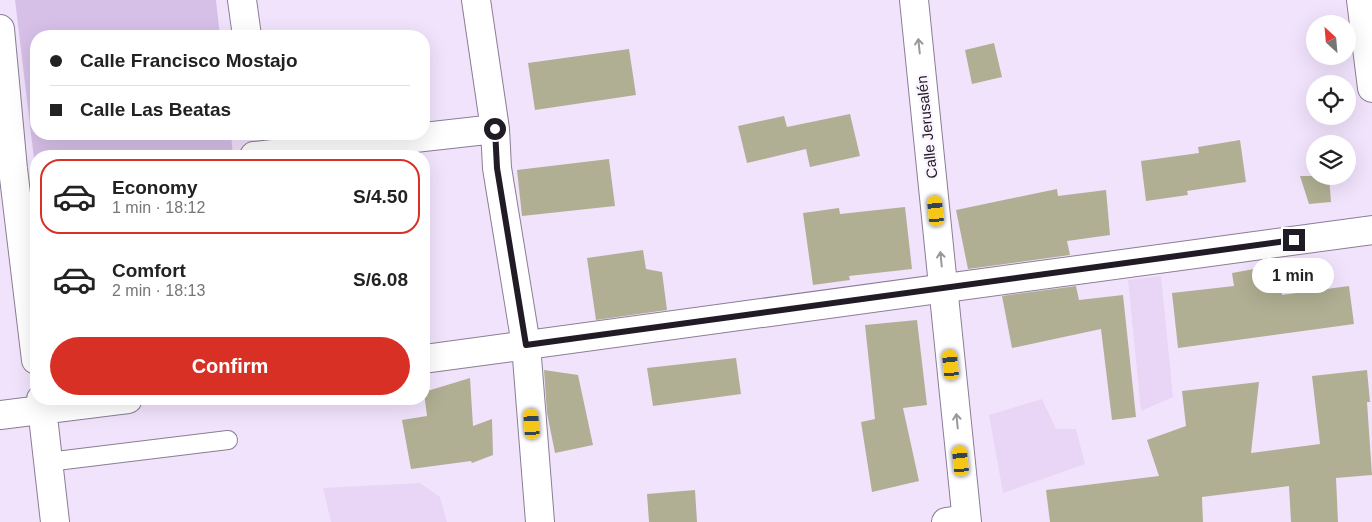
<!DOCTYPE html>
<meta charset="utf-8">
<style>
:root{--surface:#fff;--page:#f2f2f2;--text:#222;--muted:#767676;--line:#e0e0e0;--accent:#d93025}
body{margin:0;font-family:Helvetica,sans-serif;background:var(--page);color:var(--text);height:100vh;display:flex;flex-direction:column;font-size:19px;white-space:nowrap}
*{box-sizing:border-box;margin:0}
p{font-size:16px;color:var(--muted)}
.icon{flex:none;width:28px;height:28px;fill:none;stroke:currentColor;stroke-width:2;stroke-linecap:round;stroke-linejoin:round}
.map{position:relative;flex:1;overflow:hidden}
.panel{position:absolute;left:30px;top:150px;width:400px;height:255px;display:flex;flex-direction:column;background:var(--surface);border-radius:20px;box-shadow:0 5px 20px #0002}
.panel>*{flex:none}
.guide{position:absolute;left:30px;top:30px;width:400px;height:110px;border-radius:20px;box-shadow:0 5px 20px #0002;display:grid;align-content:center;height:110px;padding:0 20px;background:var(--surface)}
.needle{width:32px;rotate:334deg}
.tools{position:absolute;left:1306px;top:15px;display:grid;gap:10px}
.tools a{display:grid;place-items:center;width:50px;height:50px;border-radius:50%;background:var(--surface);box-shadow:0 5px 20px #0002;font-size:25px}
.end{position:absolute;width:22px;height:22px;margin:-11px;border:6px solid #211b25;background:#fff;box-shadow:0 0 0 2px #fff}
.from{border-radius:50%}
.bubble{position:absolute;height:35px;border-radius:18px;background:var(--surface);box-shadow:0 5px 20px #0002;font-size:16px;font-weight:600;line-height:35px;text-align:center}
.car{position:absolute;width:15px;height:30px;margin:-15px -8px;border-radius:6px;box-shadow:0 0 4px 1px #0007;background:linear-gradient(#f5c518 24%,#345 0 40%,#f5c518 0 76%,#345 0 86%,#f5c518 0)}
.guide b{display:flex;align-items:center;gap:18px;height:48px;font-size:19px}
.guide b+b{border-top:1px solid var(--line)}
.guide i{width:12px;height:12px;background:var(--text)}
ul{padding:9px 0 0;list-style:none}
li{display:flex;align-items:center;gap:15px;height:75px;margin:0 10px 8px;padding:0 10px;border:2px solid transparent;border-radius:20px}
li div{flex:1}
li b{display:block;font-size:19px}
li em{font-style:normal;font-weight:600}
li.active{border-color:var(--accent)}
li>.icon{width:45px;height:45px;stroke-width:1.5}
.action{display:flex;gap:10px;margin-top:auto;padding:10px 20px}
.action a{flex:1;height:58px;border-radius:30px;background:var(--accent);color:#fff;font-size:20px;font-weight:600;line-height:58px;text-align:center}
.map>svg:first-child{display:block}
.built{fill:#e9d6f7}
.green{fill:#d7c0e8}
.building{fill:#b0af93}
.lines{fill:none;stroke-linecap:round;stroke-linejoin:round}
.lane-casing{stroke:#8a7d94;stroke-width:20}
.street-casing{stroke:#8a7d94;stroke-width:30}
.secondary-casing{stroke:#8a7d94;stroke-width:30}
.lane{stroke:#fff;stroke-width:18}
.street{stroke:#fff;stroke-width:28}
.secondary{stroke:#fff;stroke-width:28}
.oneway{stroke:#9b989d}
.route{stroke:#211b25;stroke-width:6}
.labels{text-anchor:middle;stroke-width:4.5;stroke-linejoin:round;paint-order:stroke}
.street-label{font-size:15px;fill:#211b25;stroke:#faf4ff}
</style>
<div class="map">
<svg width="1372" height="522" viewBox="0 0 1372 522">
<rect width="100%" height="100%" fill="#f2e3fd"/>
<!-- built -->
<path class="built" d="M1161 276 1173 397 1141 411 1128 280Z
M1042 399 1056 429H1076L1085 464 1003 493 989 415Z
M420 483 440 497 447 522H331L323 488Z"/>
<!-- green -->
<path class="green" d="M15 0H216L220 36H36V134H231L233 156H36L35 167Z"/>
<!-- building -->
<path class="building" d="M994 43 1002 77 972 84 965 50Z
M629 49 636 95 535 110 528 63Z
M850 114 860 156 810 167 806 149 747 163 738 126 784 116 787 127Z
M1240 140 1246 182 1187 191 1188 195 1146 201 1141 161 1199 153 1198 147Z
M609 159 615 206 522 216 517 170Z
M1300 176H1329L1331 202 1309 204Z
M1057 189 1058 196 1106 190 1110 235 1067 241 1070 255 968 269 956 210Z
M905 207 912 269 849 276 850 280 813 285 803 213 839 208 840 214Z
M643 250 646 269 662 272 667 310 596 320 587 258Z
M1276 265 1282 295 1349 286 1354 324 1178 348 1172 293 1234 286 1232 273Z
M1076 286 1079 300 1123 295 1136 417 1112 420 1101 329 1012 348 1002 296Z
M917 320 927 405 903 408 919 481 872 492 861 422 875 419 865 325Z
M736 358 741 394 653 406 647 368Z
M544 370 578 375 593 445 555 453 547 413Z
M1367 370 1370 402H1367L1372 475 1336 478 1338 522H1291L1289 486 1202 497 1203 522H1050L1046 490 1159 476 1147 440 1186 426 1182 391 1259 382 1251 453 1320 444 1312 376Z
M470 378 473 426 492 419 493 455 472 463 471 461 411 469 402 420 427 416 424 392Z
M695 490 697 522H649L647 494Z"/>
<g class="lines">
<defs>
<path id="lane" d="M48 462 228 440"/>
<path id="street" d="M242 0 247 36
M476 0 495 129 497 168 526 345 540 522
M0 29 13 169 36 360
M254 156 495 129
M424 359 1372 230
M41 399 55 522
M0 415 128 399
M946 522 966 519"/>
<path id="secondary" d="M914 0 967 522
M1361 0 1372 88"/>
</defs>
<!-- lane casing -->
<use href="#lane" class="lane-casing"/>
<!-- street casing -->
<use href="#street" class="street-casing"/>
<!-- secondary casing -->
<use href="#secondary" class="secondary-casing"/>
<!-- lane -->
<use href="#lane" class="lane"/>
<!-- street -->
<use href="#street" class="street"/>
<!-- secondary -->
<use href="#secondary" class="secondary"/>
</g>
<!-- one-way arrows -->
<defs><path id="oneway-shaft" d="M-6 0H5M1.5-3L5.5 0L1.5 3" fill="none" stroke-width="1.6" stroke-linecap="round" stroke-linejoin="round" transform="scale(1.25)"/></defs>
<g class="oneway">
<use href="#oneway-shaft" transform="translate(919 46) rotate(-96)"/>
<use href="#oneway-shaft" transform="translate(941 259) rotate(-96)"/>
<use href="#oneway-shaft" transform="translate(957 421) rotate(-96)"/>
</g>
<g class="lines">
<!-- route -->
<path class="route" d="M495 129 497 168 526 345 1294 240"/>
</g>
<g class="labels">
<!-- street labels -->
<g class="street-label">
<text transform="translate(927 127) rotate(-96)" y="5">Calle Jerusalén</text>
</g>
</g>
</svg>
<div class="tools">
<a><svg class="needle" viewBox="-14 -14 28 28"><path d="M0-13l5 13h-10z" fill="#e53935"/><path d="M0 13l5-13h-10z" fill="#767676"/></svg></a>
<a><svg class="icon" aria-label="locate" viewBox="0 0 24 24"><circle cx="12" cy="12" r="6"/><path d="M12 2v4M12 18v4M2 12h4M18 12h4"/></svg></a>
<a><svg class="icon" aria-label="layers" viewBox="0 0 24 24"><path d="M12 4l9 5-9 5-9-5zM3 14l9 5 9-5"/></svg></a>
</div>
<i class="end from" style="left:495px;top:129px"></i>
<i class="end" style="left:1294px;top:240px"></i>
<div class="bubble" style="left:1252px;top:258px;width:82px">1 min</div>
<i class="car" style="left:936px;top:211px;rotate:354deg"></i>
<i class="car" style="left:951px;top:365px;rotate:354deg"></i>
<i class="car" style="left:532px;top:424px;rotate:356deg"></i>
<i class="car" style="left:961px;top:461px;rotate:354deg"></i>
<div class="guide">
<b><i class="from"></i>Calle Francisco Mostajo</b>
<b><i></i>Calle Las Beatas</b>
</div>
<section class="panel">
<ul>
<li class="active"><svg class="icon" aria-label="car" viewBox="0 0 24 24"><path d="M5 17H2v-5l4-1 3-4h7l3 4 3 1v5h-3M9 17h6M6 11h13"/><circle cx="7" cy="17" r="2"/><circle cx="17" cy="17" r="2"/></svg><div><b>Economy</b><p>1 min · 18:12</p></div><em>S/4.50</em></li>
<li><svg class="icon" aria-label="car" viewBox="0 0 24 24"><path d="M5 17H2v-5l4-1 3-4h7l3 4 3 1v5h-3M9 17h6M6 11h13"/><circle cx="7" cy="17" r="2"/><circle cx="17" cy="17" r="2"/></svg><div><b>Comfort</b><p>2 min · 18:13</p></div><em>S/6.08</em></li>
</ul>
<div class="action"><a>Confirm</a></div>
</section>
</div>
